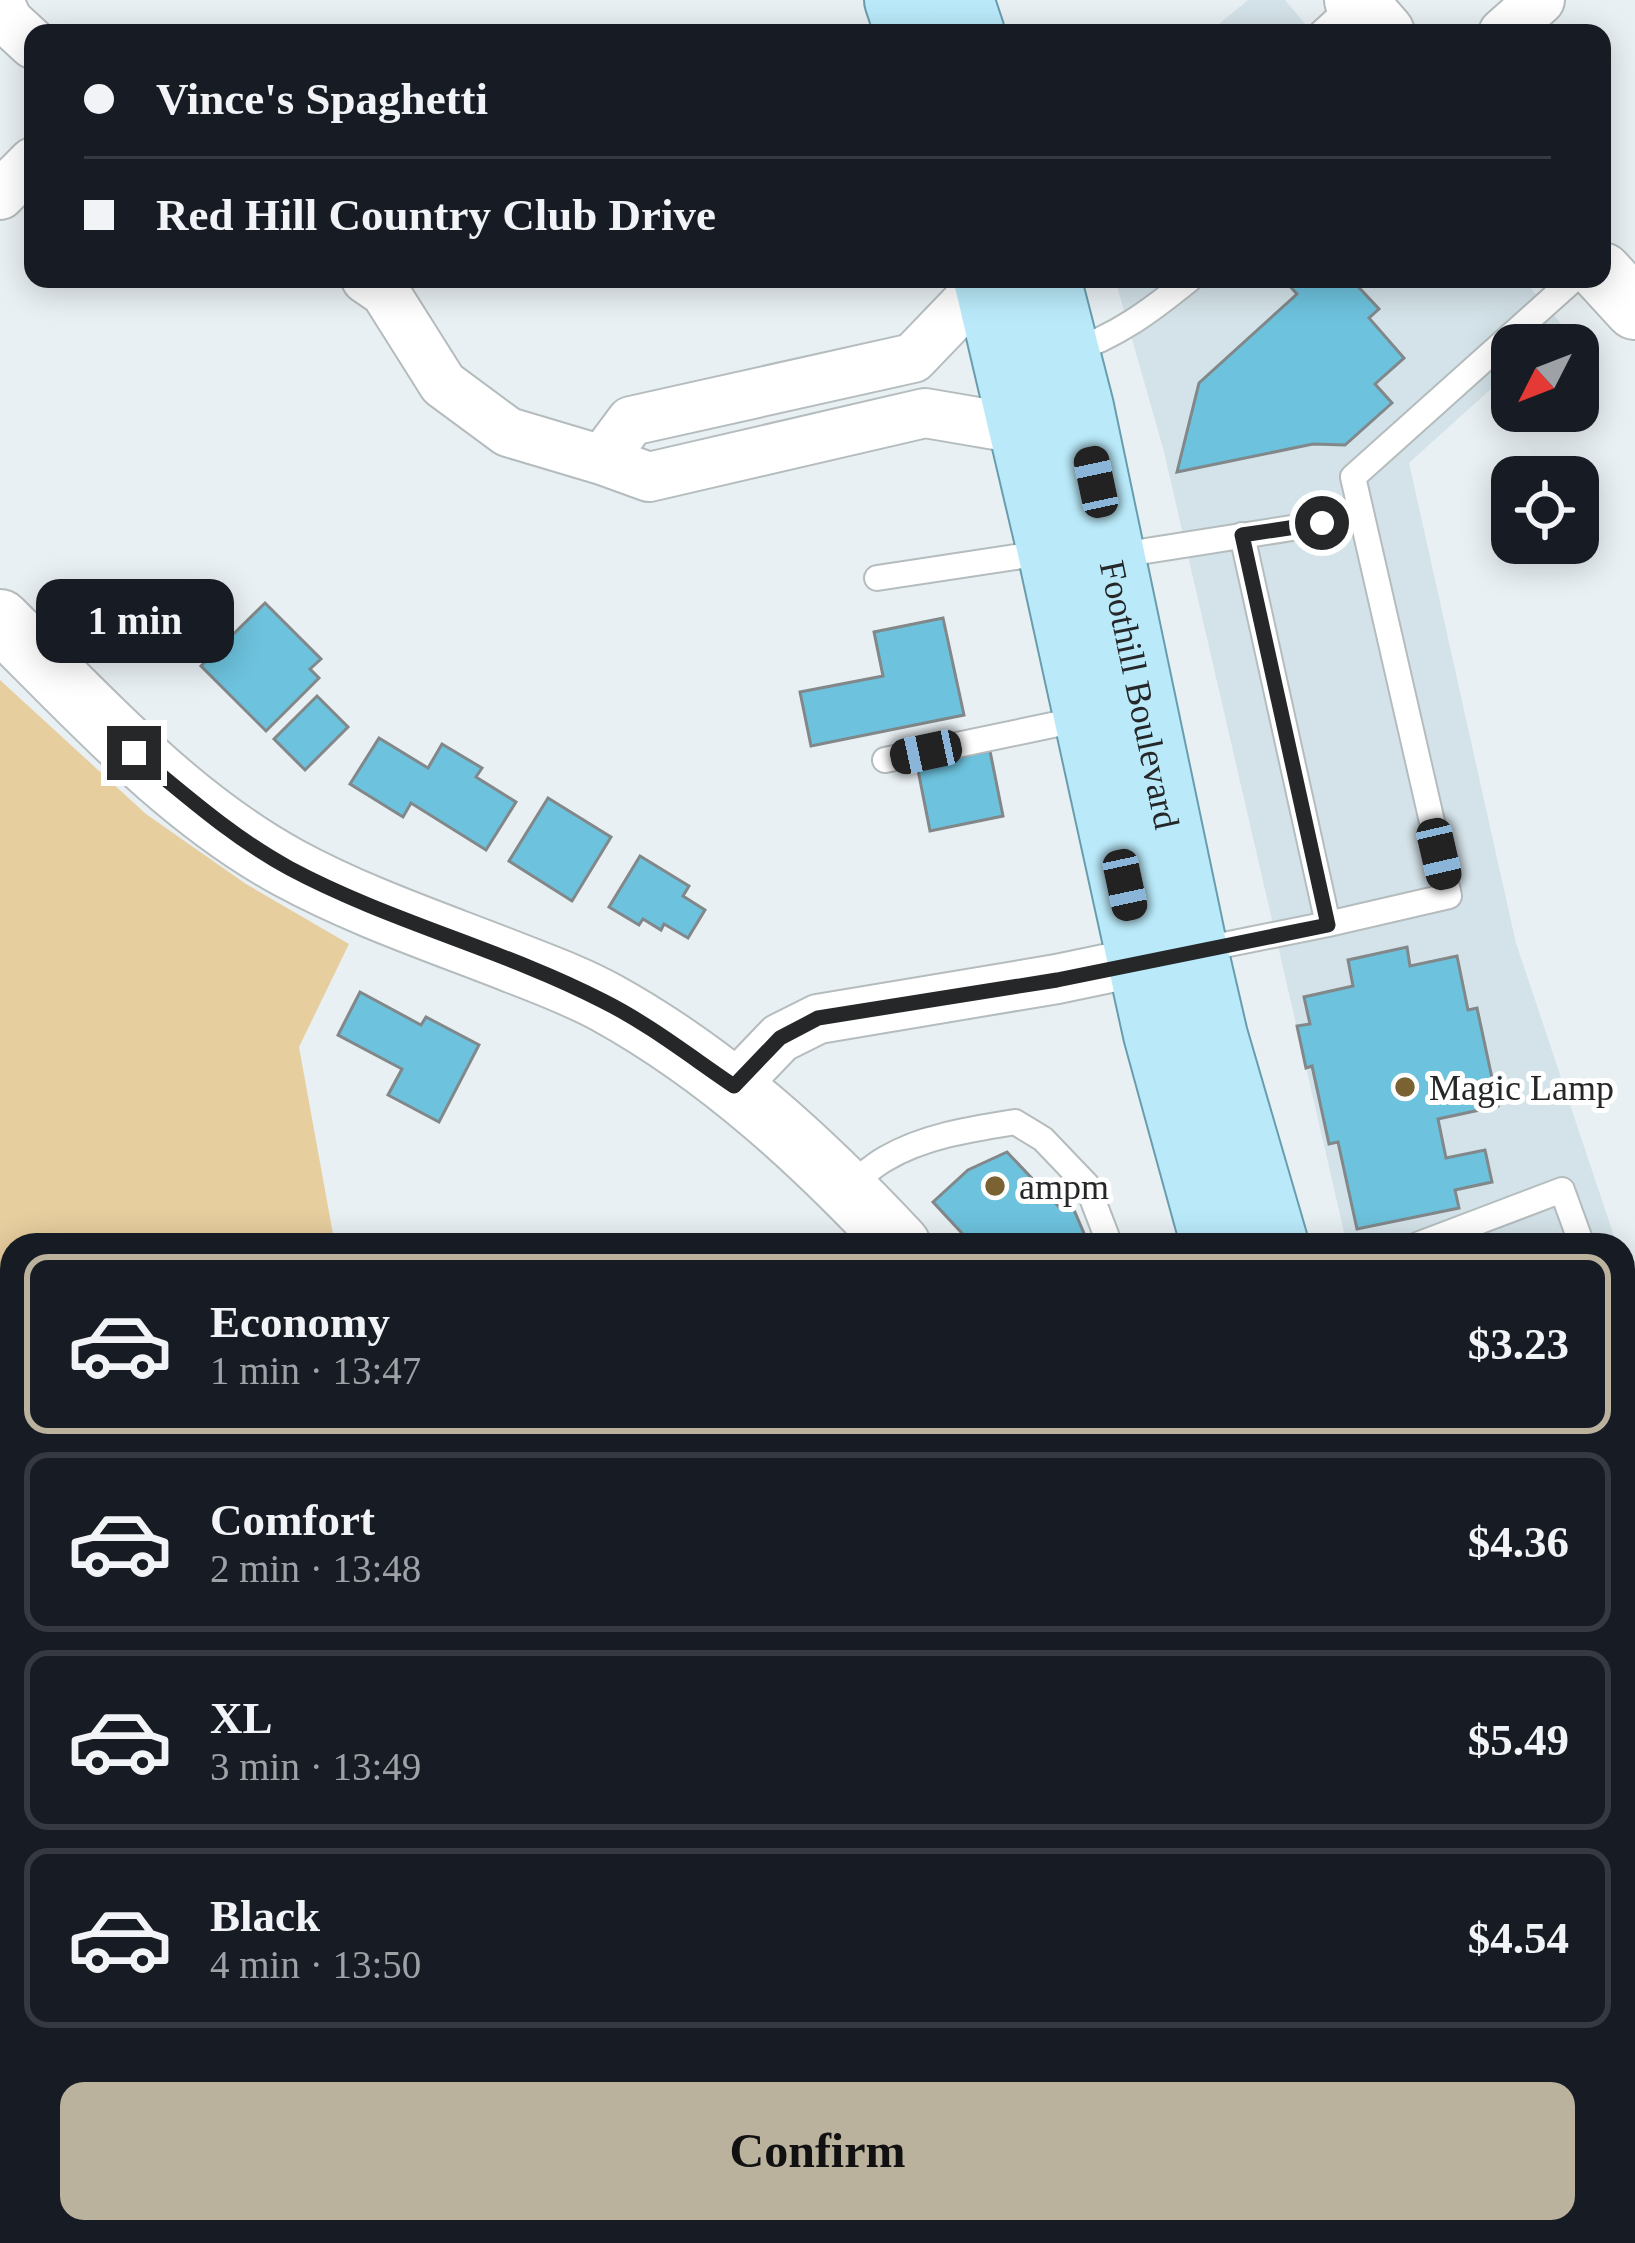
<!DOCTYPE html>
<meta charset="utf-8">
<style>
:root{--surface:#171b24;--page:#242831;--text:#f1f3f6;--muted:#9ea1a6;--line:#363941;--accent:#bbb29e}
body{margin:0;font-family:Georgia,serif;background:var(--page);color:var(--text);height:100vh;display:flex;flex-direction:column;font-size:45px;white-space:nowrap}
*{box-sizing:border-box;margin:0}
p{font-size:39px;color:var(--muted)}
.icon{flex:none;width:66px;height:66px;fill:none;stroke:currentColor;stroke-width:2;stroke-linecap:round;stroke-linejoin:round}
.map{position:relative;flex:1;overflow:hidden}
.side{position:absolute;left:0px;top:1233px;width:1635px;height:1011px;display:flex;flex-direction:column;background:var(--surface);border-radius:36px 36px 0 0;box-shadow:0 6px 30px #0003}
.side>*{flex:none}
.banner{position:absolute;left:24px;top:24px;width:1587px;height:264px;border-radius:24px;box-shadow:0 6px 30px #0003;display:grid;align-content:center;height:264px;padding:0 60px;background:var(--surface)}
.needle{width:78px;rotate:228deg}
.buttons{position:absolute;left:1491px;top:324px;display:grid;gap:24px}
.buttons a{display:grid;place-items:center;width:108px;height:108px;border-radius:24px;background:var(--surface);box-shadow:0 6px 30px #0003;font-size:60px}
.end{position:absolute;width:54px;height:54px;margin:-27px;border:15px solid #252728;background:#fff;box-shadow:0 0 0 6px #fff}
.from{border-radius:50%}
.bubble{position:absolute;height:84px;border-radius:24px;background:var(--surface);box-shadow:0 6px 30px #0003;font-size:39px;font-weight:800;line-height:84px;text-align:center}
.car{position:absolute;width:36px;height:72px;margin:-36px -18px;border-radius:15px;box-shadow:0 0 9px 3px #0007;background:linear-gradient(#222 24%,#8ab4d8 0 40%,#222 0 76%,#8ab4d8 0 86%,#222 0)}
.banner b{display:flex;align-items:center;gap:42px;height:114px;font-size:45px}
.banner b+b{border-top:3px solid var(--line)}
.banner i{width:30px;height:30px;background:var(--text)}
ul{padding:21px 0 0;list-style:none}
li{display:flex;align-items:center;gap:36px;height:180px;margin:0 24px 18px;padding:0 36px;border:6px solid var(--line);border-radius:24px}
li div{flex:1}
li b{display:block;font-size:45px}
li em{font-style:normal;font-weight:800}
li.selected{border-color:var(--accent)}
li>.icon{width:108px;height:108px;stroke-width:1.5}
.cta{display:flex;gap:24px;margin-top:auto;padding:24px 60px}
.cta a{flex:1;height:138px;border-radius:24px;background:var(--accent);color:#111;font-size:48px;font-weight:800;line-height:138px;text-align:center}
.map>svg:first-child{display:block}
.built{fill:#d4e3e9}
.green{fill:#e7ce9f}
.building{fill:#6dc2dd;stroke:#82888a;stroke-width:3}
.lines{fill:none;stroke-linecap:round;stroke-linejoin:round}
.service-casing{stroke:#b5bcbe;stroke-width:28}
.minor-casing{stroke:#b5bcbe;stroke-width:52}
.tertiary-casing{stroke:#b5bcbe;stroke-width:64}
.primary-casing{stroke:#689dae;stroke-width:70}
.path{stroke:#868a8c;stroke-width:8;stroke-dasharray:9 6;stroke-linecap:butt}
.service{stroke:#fff;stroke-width:24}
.minor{stroke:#fff;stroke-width:48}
.tertiary{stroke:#fff;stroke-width:60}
.primary{stroke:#baeafa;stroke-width:66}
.route{stroke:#252728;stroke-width:15}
.poi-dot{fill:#7a6233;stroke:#fff;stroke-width:4.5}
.labels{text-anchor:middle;stroke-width:10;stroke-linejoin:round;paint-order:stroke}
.street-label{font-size:36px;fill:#252728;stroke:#fff}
.poi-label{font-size:36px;fill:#252728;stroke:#fff;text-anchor:start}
</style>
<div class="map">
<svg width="1635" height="2243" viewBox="0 0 1635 2243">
<rect width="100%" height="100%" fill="#e9f0f3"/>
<!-- built -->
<path class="built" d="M1248 0H1285L1313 33H1208Z
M1115 279H1523L1562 325 1540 345H1512V370L1409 463 1516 943 1617 1245H1347L1164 452Z
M1635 1793V1887L1623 1868V1804Z"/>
<!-- green -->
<path class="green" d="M0 680 146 814 246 884 349 944 299 1047 335 1245H12V2232H347L357 2243H0Z"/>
<!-- building -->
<path class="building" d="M1351 279 1379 309 1369 318 1404 358 1375 384 1392 403 1345 445 1313 444 1177 472 1199 383 1297 294 1284 280Z
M265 603 321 659 310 669 319 678 266 731 201 666Z
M943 618 964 715 811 746 800 692 883 676 874 632Z
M317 696 348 727 305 770 274 739Z
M379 738 428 768 442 744 482 768 476 777 516 802 486 850 411 803 403 817 350 784Z
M990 751 1003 816 930 831 917 765Z
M548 798 611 837 572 901 509 861Z
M640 856 689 886 683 896 705 910 688 938 664 924 661 930 643 919 639 925 609 907Z
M1407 947 1410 966 1457 956 1468 1010 1477 1008 1498 1106 1438 1119 1446 1158 1485 1150 1492 1182 1455 1190 1459 1208 1357 1229 1338 1142 1329 1144 1312 1066 1306 1068 1297 1026 1310 1024 1304 997 1353 986 1348 960Z
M360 992 421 1025 426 1017 479 1045 439 1122 388 1095 402 1069 338 1035Z
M1007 1152 1060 1208 1071 1203 1089 1245H973L933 1202 968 1170Z
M1635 1525V1575L1623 1550V1531Z"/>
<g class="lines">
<defs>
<path id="service" d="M1321 33 1355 2
M1069 352C1116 337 1152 310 1190 279
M1242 535 1328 924
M1114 556 1362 517
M877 578 1049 552
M885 760 1086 718
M1199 950 1328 924 1449 896 1353 477 1574 279
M846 1188C859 1179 871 1167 885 1159 924 1136 971 1129 1015 1122L1043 1139 1087 1185 1110 1245
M1417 1245 1562 1190 1582 1245
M1623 1350 1635 1373
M1623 1898 1635 1891
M1356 2243 1368 2232"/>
<path id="minor" d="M0 3 8 21 33 44
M1503 33 1540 0
M0 195 33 162
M366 279 385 292 443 384 508 432 602 460 649 477 925 413 1024 430
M602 460 631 421 913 358 987 281
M734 1086 780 1038 818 1019 1057 979 1172 955
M1623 1323 1635 1312"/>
<path id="tertiary" d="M1355 0 1384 33
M1602 273 1635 309
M0 620C89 708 177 807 289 868 361 907 439 933 515 963 546 975 578 987 607 1003 719 1065 813 1152 900 1245
M1623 2183 1635 2172
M1556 2243 1568 2232"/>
<g id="primary">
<path d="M898 0 909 33"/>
<path d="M960 0 971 33"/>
<path d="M987 279 1051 551 1157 1034 1215 1245"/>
<path id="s1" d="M1047 279 1080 407 1194 950 1214 1036 1275 1245"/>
<path d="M1623 1990 1635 2009"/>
<path d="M1623 2118 1635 2137"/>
</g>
</defs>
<!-- service casing -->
<use href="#service" class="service-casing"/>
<!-- minor casing -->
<use href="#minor" class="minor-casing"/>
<!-- tertiary casing -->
<use href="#tertiary" class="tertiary-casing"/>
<!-- primary casing -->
<use href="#primary" class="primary-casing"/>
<!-- path -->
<path class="path" d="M302 2232 314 2243
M76 2243 89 2232"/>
<!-- service -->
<use href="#service" class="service"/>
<!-- minor -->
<use href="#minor" class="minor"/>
<!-- tertiary -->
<use href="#tertiary" class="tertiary"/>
<!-- primary -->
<use href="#primary" class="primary"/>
</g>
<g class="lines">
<!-- route -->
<path class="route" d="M134 753C184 794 232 837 289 868 390 922 502 949 603 1001 649 1024 691 1057 734 1086L780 1038 818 1018 1057 980 1328 925 1242 535 1322 523"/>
</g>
<!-- markers -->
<g class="poi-dot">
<circle cx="1405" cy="1087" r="12"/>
<circle cx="995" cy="1186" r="12"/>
</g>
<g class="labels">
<!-- street labels -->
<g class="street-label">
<text dy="13" stroke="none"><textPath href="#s1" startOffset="426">Foothill Boulevard</textPath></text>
</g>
<!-- poi labels -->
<g class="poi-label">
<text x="1429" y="1100">Magic Lamp</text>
<text x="1019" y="1199">ampm</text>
</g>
</g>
</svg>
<div class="buttons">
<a><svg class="needle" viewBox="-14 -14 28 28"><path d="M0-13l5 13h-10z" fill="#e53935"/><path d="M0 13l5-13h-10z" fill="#9ea1a6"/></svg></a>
<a><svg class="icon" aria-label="locate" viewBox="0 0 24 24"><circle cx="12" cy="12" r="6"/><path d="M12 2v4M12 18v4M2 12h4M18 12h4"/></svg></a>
</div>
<i class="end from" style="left:1322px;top:523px"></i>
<i class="end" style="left:134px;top:753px"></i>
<div class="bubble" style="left:36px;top:579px;width:198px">1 min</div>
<i class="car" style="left:1096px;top:482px;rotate:348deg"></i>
<i class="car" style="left:926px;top:752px;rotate:258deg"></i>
<i class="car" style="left:1439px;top:854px;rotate:167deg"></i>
<i class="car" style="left:1125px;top:885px;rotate:168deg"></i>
<div class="banner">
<b><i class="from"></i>Vince's Spaghetti</b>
<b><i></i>Red Hill Country Club Drive</b>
</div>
<section class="side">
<ul>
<li class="selected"><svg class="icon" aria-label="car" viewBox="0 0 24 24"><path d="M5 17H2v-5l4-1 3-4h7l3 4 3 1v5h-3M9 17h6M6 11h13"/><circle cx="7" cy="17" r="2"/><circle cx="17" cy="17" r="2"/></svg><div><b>Economy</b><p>1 min · 13:47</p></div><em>$3.23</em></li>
<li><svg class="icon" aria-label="car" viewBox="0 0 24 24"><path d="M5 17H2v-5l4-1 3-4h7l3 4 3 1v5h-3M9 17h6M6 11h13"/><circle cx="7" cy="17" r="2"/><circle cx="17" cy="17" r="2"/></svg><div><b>Comfort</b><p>2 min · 13:48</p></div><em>$4.36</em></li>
<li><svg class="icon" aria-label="car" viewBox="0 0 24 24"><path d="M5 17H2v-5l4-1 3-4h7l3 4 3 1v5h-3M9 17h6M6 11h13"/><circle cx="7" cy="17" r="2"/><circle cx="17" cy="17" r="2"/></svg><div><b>XL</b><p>3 min · 13:49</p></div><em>$5.49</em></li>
<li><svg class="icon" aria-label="car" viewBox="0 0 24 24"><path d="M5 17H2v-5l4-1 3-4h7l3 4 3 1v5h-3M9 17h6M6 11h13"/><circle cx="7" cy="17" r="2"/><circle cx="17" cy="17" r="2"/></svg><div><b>Black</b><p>4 min · 13:50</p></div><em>$4.54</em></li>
</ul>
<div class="cta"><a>Confirm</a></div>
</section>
</div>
